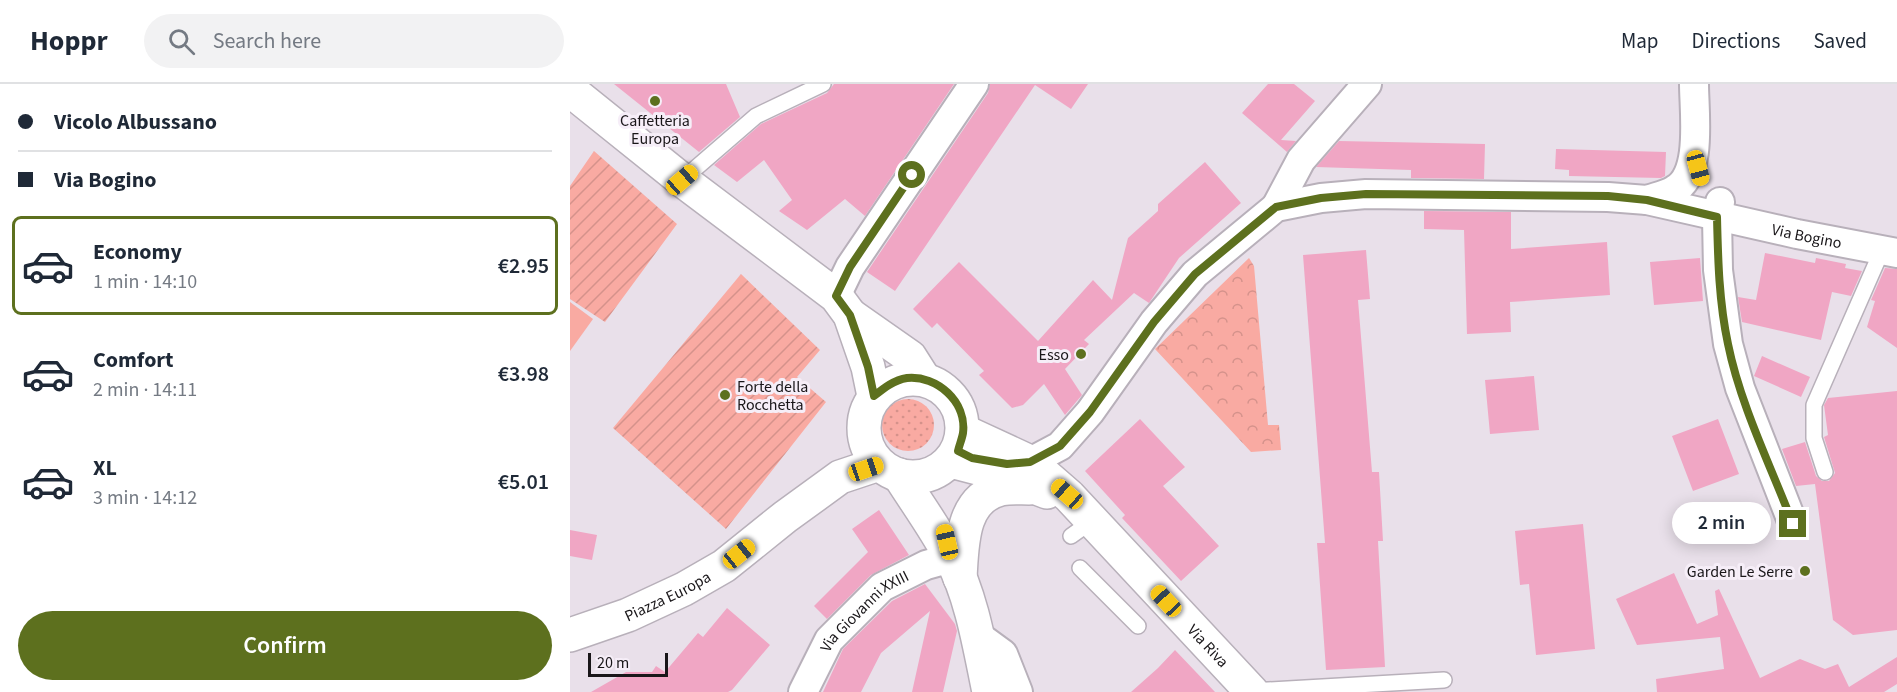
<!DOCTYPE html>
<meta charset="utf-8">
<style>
:root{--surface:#fff;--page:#f2f2f3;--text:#1f2937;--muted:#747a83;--line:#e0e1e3;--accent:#5d701e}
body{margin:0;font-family:"Source Sans 3",sans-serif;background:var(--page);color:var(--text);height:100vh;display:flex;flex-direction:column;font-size:22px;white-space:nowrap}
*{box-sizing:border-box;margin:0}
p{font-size:20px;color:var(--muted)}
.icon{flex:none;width:33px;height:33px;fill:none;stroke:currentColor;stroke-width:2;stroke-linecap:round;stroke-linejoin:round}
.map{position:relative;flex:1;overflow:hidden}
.panel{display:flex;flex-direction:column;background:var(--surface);width:570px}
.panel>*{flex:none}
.top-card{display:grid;align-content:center;height:132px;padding:0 18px;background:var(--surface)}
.scale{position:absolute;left:18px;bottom:15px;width:80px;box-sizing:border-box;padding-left:6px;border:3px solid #191619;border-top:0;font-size:16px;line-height:21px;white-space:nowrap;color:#191619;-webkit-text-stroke:4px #f6eef8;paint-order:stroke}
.end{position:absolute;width:27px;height:27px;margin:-14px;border:8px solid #5d701e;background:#fff;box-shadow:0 0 0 3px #fff}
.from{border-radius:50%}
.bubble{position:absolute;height:42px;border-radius:21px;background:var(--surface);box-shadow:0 3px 15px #0003;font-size:20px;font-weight:600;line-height:42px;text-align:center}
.car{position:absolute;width:18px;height:36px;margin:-18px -9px;border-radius:8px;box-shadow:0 0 4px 2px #0007;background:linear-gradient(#f5c518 24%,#345 0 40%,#f5c518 0 76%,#345 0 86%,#f5c518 0)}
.top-card b{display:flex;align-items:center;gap:21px;height:57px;font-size:22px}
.top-card b+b{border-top:2px solid var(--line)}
.top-card i{width:15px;height:15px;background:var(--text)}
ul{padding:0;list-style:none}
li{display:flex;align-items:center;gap:18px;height:99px;margin:0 12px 9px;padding:0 6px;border:3px solid transparent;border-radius:9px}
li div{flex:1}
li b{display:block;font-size:22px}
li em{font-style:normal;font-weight:600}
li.on{border-color:var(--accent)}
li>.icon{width:54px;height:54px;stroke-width:1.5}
.button{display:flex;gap:12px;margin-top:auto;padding:12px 18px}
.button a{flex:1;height:69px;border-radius:36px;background:var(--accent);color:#fff;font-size:24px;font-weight:600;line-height:69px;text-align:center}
header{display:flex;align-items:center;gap:36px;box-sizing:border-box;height:84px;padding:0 30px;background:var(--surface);border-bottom:2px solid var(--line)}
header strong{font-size:28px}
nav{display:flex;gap:33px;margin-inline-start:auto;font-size:21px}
.search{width:420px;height:54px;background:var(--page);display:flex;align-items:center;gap:15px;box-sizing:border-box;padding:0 21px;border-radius:33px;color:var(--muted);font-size:22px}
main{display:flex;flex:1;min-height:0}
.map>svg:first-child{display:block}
.grass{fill:url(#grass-dots)}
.forest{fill:url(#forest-crowns)}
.garden{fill:url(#garden-furrows)}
.pitch{fill:#f9aaa2}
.building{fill:#f0a6c4}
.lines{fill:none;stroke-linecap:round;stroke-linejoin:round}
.lane-casing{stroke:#b8b0ba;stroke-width:18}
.street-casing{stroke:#b8b0ba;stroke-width:32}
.secondary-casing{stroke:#b8b0ba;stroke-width:36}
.lane{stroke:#fff;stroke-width:15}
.street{stroke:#fff;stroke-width:28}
.secondary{stroke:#fff;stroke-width:33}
.route{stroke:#5d701e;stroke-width:8}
.poi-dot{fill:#5d701e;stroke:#f6eef8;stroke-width:2}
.labels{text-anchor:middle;stroke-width:6;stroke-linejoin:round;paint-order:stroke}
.poi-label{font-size:16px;fill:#191619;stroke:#f6eef8;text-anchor:end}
.street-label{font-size:16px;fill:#191619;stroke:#f6eef8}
</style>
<header>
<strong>Hoppr</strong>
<div class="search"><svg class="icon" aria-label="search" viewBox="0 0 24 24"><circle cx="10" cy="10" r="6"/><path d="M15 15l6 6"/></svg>Search here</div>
<nav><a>Map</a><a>Directions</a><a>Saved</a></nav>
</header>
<main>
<section class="panel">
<div class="top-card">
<b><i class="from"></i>Vicolo Albussano</b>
<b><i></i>Via Bogino</b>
</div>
<ul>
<li class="on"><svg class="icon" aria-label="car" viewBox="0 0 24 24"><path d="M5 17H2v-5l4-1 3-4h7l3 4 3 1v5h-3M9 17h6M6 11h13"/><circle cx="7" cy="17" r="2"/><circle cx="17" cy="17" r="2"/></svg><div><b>Economy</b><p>1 min · 14:10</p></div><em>€2.95</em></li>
<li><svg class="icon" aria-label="car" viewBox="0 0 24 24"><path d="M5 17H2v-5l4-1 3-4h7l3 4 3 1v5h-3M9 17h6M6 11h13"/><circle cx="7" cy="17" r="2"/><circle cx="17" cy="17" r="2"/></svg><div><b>Comfort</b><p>2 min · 14:11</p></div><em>€3.98</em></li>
<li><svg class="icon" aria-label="car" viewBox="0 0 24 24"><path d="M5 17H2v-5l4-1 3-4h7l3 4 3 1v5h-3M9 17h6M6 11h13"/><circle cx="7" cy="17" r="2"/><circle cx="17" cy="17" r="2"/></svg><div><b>XL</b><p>3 min · 14:12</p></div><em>€5.01</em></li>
</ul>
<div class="button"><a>Confirm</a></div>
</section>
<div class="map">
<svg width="1327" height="608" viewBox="0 0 1327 608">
<defs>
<pattern id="grass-dots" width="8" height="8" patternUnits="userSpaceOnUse" patternTransform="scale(1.5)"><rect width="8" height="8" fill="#f9aaa2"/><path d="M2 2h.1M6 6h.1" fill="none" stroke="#d5928b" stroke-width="1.8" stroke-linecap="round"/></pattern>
<pattern id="forest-crowns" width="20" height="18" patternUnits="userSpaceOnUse" patternTransform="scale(1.5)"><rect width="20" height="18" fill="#f9aaa2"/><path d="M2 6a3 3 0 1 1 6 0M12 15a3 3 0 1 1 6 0" fill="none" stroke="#d5928b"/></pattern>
<pattern id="garden-furrows" width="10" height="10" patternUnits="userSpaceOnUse" patternTransform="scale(1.5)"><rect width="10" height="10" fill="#f9aaa2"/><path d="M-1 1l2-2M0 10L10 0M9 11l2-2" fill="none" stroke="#d5928b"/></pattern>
</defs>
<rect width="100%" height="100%" fill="#e9e0ea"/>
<!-- grass -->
<path class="grass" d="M312 341a26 26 0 1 1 52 0a26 26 0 1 1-52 0Z"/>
<!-- forest -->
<path class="forest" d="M679 174 684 182 698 341H709L711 366 681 368 585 265Z"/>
<!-- garden -->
<path class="garden" d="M24 67 107 140 35 238 0 215V102Z
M171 190 250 266 227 293 256 318 156 445 43 344Z"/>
<!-- pitch -->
<path class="pitch" d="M0 218 23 235 0 267Z"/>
<!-- building -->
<path class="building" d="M44 0H156L170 33 129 68Z
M264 0H384L295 132 275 115 237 146 209 127 222 116 194 76 167 98 144 81 191 40 257 9Z
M420 0H518L501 25 465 1 325 207 297 188 418 9Z
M698 0H724L745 17 711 56 726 57 717 68 672 29Z
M769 57 915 60 914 95 841 94V86L746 83Z
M986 65 1096 68 1095 92 1091 94 999 92V86L985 85Z
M635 78 671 119 609 174 579 219 564 209 514 256 519 260 495 285 512 311 495 331 474 300 453 321 442 324 409 291 414 287 367 239 362 244 343 225 389 178 468 257 523 196 542 216 558 154 588 127V120Z
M854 127 941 128V165L1037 158 1040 211 940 218 941 248 897 250 894 146 854 145Z
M796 166 800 215 788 216 802 388H809L813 457H808L815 583 756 586 747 459H755L733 171Z
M1195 169 1245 179 1246 174 1276 180 1275 184 1292 187 1281 212 1262 208 1251 256 1172 238 1168 213 1186 216Z
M1130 174 1133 217 1084 221 1080 178Z
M1315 184 1327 185V264L1297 243 1305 217 1301 216Z
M1192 272 1240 293 1231 313 1184 292Z
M964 292 969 346 920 350 915 296Z
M1327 307V546L1283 551 1263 536 1245 400 1226 402 1212 365 1235 358 1246 392 1252 397H1259L1265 389 1254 353 1258 351 1254 321 1258 314Z
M570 335 615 383 593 402 649 462 611 497 552 434 555 431 515 387Z
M1148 335 1169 390 1123 407 1102 352Z
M309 426 339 471 301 491 257 535 244 522 298 468 282 445Z
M1013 440 1025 565 966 571 959 500 950 501 945 447Z
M0 446 27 451 22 476 0 472Z
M1104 489 1127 540 1148 531 1145 507 1149 505 1190 594 1230 575 1255 585 1268 580 1279 603 1327 573V600L1314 608H1087L1086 595 1154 585 1150 553 1067 561 1046 515Z
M355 500 385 540 387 547 373 608H342L360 527 311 569 291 608H253L273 565 322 517Z
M157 524 200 561 162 606 158 608H21L56 588H82L86 582 95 588 128 549 133 553Z
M605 566 645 608H561L588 584Z"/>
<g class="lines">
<defs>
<path id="lane" d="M112 96 186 32 253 0
M1255 388 1244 354V321L1312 166
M501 452 522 437
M510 484 568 542
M681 607 874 596"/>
<g id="street">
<path d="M1077 116C1085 113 1096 111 1104 106 1133 91 1124 29 1124 0"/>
<path d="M1150 118 1147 133 1148 186 1158 260 1170 304 1223 440"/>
<path d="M706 123 731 76 797 0"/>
<path d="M266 212 280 183 404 0"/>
<path id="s1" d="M460 378 490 362 520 328 584 238 625 190 706 123 751 114 796 110 1038 113 1077 116 1227 150 1327 169"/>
<path d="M407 551 433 570 448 608"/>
<path id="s2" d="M233 608 259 556 312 503 356 481 381 474"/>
</g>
<g id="secondary">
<path d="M0 6 112 96 266 212 280 231 298 283 304 312"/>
<path d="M280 231 340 273 354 295"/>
<circle cx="343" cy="344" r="49"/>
<path id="s3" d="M393 347 460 378 499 412 682 608"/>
<path d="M381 377 427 389 477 408"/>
<path d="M329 391C346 418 366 445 381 474 402 513 410 565 419 608"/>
<path d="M390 494C392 461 391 414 431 405 440 403 450 404 459 404"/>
<path id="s4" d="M0 551 58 531 114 505 154 482 215 433 270 393 309 380"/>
</g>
</defs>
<!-- lane casing -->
<use href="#lane" class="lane-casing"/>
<!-- street casing -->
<use href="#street" class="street-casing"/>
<!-- secondary casing -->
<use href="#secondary" class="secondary-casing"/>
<!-- lane -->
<use href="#lane" class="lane"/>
<!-- street -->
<use href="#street" class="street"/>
<!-- secondary -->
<use href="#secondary" class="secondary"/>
</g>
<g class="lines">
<!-- route -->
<path class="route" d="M342 91 280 183 266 212 280 231 298 283 304 312C314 304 324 296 337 294 367 291 397 318 393 349 392 355 389 362 388 367L402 374 437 380 460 378 490 362 520 328 584 238 625 190 706 123 751 114 796 110 1038 112 1077 116 1147 133C1148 176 1149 218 1158 260 1170 320 1201 383 1223 440"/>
</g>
<!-- markers -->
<g class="poi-dot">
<circle cx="85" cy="17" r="6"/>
<circle cx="511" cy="270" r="6"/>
<circle cx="155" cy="311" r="6"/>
<circle cx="1235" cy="487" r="6"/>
</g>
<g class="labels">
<!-- poi labels -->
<g class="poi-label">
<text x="85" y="42" text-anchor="middle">Caffetteria<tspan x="85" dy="18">Europa</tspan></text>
<text x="499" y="276">Esso</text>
<text x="167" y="308" text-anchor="start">Forte della<tspan x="167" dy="18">Rocchetta</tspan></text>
<text x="1223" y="493">Garden Le Serre</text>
</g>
<!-- street labels -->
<g class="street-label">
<text dy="6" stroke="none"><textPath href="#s1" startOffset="894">Via Bogino</textPath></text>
<text dy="6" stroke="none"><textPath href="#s4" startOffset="105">Piazza Europa</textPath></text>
<text dy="6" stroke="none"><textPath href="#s2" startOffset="104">Via Giovanni XXIII</textPath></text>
<text dy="6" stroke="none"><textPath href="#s3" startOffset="330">Via Riva</textPath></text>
</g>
</g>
</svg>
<div class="scale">20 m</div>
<i class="end from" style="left:342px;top:91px"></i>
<i class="end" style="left:1223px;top:440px"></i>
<div class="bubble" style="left:1102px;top:418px;width:99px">2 min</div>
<i class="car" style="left:1128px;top:84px;rotate:165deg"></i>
<i class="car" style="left:112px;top:96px;rotate:49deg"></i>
<i class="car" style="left:296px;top:385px;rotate:71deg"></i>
<i class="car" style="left:497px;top:410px;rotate:311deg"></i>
<i class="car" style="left:377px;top:458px;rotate:347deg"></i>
<i class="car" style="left:169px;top:470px;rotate:51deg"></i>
<i class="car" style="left:596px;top:517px;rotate:317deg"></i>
</div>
</main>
